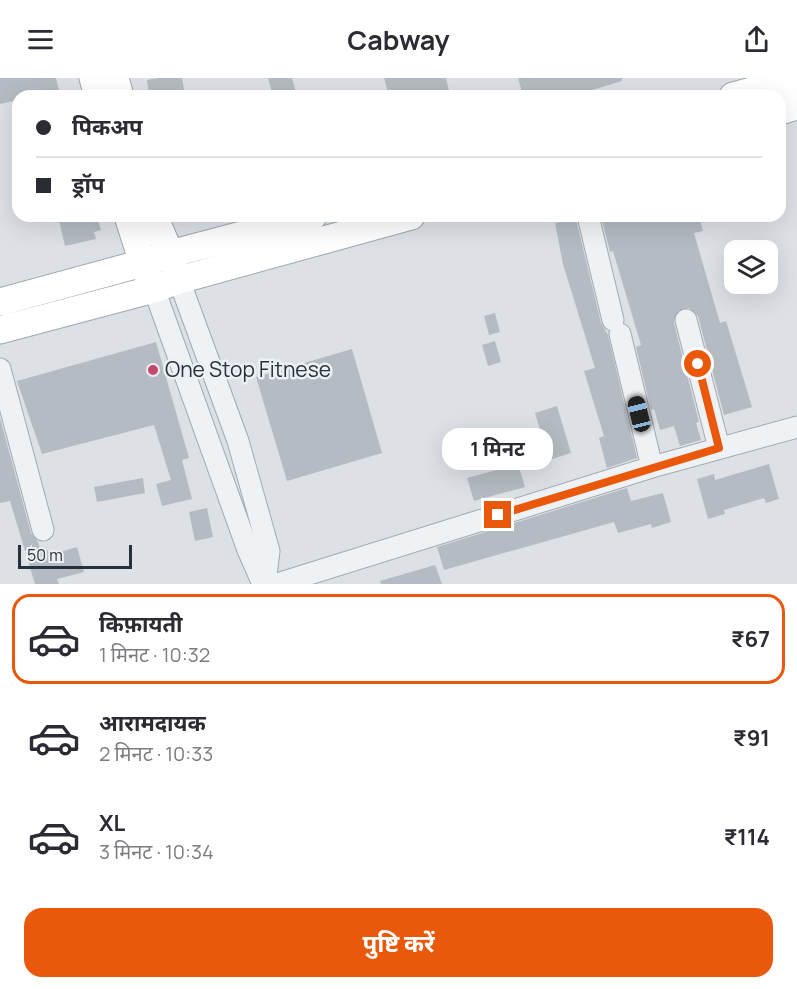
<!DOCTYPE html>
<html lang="hi">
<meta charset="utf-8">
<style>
:root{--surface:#fff;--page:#f2f2f3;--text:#2b2b33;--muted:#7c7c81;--line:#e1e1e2;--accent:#ea580c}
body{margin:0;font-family:Manrope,"Noto Sans Devanagari",sans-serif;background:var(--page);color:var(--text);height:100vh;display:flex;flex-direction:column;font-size:22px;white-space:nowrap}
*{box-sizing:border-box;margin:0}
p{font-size:20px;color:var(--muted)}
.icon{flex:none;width:33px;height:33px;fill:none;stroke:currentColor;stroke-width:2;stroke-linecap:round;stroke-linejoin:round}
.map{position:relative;height:506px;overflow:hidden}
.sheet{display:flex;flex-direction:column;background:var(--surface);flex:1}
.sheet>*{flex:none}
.banner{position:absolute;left:12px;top:12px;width:774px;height:132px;border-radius:18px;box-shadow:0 6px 24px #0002;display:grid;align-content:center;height:132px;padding:0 24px;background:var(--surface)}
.buttons{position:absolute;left:724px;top:162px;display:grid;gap:12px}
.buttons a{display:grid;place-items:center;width:54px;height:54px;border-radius:12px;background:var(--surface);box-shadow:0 6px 24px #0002;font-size:30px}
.scale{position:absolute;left:18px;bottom:15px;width:114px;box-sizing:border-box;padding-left:6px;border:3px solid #27313b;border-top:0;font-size:16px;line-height:21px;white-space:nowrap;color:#27313b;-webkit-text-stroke:4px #ecf0f4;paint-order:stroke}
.end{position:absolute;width:27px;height:27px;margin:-14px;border:8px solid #ea580c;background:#fff;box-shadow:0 0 0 3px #fff}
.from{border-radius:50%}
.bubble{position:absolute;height:42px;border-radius:18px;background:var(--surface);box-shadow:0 6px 24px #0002;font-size:20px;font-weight:700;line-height:42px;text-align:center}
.car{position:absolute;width:18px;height:36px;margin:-18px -9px;border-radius:8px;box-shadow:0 0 4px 2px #0007;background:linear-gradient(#222 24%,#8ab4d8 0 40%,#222 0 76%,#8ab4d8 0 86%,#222 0)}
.banner b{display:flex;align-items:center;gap:21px;height:57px;font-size:22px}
.banner b+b{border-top:2px solid var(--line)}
.banner i{width:15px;height:15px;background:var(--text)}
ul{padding:10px 0 0;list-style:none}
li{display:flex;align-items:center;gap:18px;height:90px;margin:0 12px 9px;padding:0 12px;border:3px solid transparent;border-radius:18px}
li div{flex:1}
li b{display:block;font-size:22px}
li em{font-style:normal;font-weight:700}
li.selected{border-color:var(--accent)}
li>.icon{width:54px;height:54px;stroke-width:1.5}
.cta{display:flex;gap:12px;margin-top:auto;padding:12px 24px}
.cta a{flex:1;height:69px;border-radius:18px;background:var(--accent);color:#fff;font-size:24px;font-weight:700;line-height:69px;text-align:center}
header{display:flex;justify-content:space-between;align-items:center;height:78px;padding:0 24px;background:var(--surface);font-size:27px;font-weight:700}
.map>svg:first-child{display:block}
.building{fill:#b4bbc2}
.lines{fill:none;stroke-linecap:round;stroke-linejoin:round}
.minor-casing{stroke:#a3a9af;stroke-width:23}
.major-casing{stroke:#9da7b1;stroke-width:29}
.minor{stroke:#eff2f4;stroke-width:21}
.major{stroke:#fff;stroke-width:27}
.route{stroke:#ea580c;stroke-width:8}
.poi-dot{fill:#c4486a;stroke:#ecf0f4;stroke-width:2}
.labels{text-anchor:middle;stroke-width:5;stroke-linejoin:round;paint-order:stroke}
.poi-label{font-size:21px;fill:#27313b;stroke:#ecf0f4;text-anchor:start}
</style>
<header><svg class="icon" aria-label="menu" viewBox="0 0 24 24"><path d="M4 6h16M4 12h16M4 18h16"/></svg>Cabway<svg class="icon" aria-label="share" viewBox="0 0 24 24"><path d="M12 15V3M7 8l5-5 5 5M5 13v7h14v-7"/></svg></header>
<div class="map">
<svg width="797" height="506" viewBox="0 0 797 506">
<rect width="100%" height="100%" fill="#dde1e6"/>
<!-- building -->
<path class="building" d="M0 0H56L59 12 36 18H18V22L0 26Z
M158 0H182L185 18H149L147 2Z
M268 0H292L297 18H273Z
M384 0H446L449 13 431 18H389Z
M518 0H622V3L572 18H523Z
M58 138H97L101 152 94 154 96 161 65 168Z
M601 138H699L703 153 694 155 720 245 726 243 752 329 724 337 698 238 689 230 678 233 674 245 699 344 696 345 701 362 680 368 674 348 660 352 654 331 651 332 636 269 641 267 613 173 610 174Z
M576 141 601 245 608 257 637 380 607 390 599 360 604 358 584 293 595 290 563 186 555 145Z
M495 235 500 254 489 257 484 238Z
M495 263 501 284 488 288 482 267Z
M156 264 189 380 182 382 192 421 162 428 156 406 171 402 154 347 42 376 17 303Z
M352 271 382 375 287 403 256 299Z
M557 328 571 375 549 382 535 335Z
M0 340 31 455 38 464 41 474 49 472 50 477 77 469 84 494 57 501 59 506H35L10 423 0 425Z
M518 386 525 409 474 423 467 400Z
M769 386 779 421 766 425 764 420 724 432 725 436 708 441 697 401 714 396 715 402Z
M143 400 145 415 97 424 94 409Z
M627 410 631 423 663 415 671 444 652 450 651 446 618 455 614 444 444 492 437 469Z
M207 430 213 459 195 463 189 434Z
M435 487 442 506H381L380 503Z"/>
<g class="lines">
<defs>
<path id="minor" d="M588 138 613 242
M179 202 238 363 269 473 265 506
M154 211 248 472 263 506
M686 242 719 370
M620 256 652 389
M0 291 43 452
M277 506 652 389 797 349"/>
<path id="major" d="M93 0 98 18
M115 0 120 18
M733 18 797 1
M780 33 797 28
M154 138 170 176 313 138
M179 202 170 176 143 185 154 211 179 202 411 138
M0 224 143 185 128 138
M0 252 154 211"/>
</defs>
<!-- minor casing -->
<use href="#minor" class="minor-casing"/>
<!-- major casing -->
<use href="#major" class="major-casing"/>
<!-- minor -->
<use href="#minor" class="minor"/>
<!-- major -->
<use href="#major" class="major"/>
</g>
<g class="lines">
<!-- route -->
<path class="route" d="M498 437 719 370 698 286"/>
</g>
<!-- markers -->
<circle class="poi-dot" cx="153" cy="292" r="6"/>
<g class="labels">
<!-- poi labels -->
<g class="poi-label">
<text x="165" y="299">One Stop Fitnese</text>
</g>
</g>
</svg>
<div class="buttons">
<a><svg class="icon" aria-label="layers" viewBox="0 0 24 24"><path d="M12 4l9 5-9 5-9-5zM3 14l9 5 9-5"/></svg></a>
</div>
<div class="scale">50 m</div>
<i class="end from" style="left:698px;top:286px"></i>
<i class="end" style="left:498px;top:437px"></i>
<div class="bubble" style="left:442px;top:350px;width:111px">1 मिनट</div>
<i class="car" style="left:639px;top:336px;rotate:346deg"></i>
<div class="banner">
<b><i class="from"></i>पिकअप</b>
<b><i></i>ड्रॉप</b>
</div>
</div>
<section class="sheet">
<ul>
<li class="selected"><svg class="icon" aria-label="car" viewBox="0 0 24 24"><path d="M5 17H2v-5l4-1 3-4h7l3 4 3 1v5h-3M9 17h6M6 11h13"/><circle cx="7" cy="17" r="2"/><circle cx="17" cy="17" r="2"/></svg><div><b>किफ़ायती</b><p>1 मिनट · 10:32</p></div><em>₹67</em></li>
<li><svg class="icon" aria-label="car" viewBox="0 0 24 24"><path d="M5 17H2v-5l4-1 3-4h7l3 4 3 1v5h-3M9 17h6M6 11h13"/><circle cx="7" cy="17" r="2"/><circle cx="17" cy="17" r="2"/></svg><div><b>आरामदायक</b><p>2 मिनट · 10:33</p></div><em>₹91</em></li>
<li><svg class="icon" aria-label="car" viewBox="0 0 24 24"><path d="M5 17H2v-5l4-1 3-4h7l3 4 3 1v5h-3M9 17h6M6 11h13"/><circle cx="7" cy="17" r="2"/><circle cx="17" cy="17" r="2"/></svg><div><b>XL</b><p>3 मिनट · 10:34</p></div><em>₹114</em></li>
</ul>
<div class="cta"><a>पुष्टि करें</a></div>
</section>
